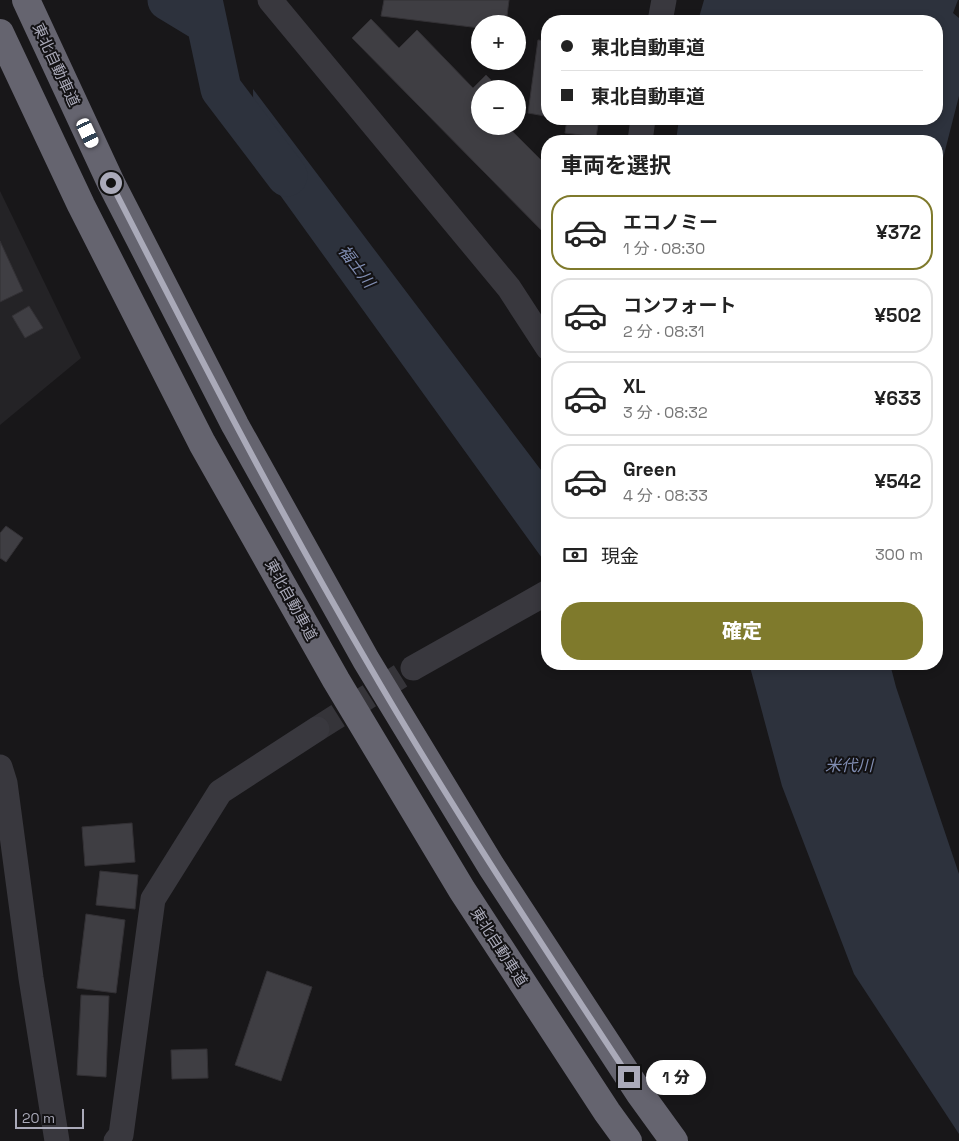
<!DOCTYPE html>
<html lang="ja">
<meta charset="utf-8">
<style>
:root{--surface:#fff;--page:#f6f6f6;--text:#222;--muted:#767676;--line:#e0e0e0;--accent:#7f7a2c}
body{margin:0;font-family:"Space Grotesk","Noto Sans JP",sans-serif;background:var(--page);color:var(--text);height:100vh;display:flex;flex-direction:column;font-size:19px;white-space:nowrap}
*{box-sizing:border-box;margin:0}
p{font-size:16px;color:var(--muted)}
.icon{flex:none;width:28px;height:28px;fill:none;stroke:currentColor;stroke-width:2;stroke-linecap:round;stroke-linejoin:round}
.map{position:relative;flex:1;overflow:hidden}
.details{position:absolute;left:541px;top:135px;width:402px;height:535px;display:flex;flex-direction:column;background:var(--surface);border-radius:20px;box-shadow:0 2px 8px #0003}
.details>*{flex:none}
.banner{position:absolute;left:541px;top:15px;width:402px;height:110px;border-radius:20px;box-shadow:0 2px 8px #0003;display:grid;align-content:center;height:110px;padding:0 20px;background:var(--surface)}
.fabs{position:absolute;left:471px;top:15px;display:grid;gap:10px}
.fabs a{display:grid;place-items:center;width:55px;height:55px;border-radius:50%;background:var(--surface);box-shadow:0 2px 8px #0003;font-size:25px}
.scale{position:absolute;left:15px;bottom:12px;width:69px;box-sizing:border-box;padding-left:5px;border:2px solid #aaaab9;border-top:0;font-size:14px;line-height:18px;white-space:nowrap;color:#aaaab9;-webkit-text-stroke:4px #131214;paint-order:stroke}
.end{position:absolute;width:22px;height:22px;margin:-11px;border:6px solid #aaaab9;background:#111;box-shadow:0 0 0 2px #111}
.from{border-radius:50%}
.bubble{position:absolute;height:35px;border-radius:18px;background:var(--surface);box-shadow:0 2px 8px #0003;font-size:16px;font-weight:800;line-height:35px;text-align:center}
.car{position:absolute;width:15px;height:30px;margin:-15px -8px;border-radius:6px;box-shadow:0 0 4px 1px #0007;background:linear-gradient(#fff 24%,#345 0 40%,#fff 0 76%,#345 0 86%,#fff 0)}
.banner b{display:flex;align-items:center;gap:18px;height:48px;font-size:19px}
.banner b+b{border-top:1px solid var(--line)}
.banner i{width:12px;height:12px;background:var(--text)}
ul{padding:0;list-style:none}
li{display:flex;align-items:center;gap:15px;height:75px;margin:0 10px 8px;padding:0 10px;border:2px solid var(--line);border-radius:20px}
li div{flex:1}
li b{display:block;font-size:19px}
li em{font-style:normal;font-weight:800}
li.active{border-color:var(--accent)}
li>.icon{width:45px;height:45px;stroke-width:1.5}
h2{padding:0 20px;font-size:22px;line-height:60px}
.pay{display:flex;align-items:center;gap:12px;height:55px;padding:0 20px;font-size:19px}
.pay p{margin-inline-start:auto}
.button{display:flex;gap:10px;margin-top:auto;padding:10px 20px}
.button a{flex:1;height:58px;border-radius:20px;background:var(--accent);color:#fff;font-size:20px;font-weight:800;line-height:58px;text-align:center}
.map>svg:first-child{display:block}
.built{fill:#242326}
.water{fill:#2d323d}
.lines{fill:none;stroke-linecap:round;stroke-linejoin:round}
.river{stroke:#2d323d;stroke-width:41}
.building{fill:#3f3e43;stroke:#333135}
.minor-tunnel{stroke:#353439;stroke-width:25;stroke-dasharray:25 12;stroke-linecap:butt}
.minor{stroke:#39383e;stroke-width:25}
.highway{stroke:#65646f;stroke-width:28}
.route{stroke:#aaaab9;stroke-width:6}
.labels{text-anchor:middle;stroke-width:4;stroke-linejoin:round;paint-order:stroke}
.street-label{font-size:15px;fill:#aaaab9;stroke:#131214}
.water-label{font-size:16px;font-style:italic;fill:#818eb3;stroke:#131214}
</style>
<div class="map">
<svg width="959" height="1141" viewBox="0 0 959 1141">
<rect width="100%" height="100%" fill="#181719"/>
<!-- built -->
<path class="built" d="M0 191 81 358 0 425Z"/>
<!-- water -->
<path class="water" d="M704 0H958L953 13 959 18V96L938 178V141H676L679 119H938V21H698Z
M253 89 547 478V565L254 159Z
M740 664H890L896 687 959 874V1134L854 974 782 786 750 667Z"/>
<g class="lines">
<!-- river -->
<path class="river" d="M168 0 206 23
M202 0 221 89 287 176"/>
</g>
<!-- building -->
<path class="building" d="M384 0H509L506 24H480V28L381 16Z
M371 19 399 48 417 30 473 88 486 75 500 89H480V126H507L548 167V237L352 38Z
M538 40 548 41V102L545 116 528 113Z
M567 119H599L596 137 565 133Z
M0 241 23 291 0 302Z
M29 306 43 328 25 338 12 316Z
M6 526 23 538 6 562 0 558V533Z
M132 823 135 862 85 866 82 827Z
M100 871 138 875 135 909 96 905Z
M86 914 125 920 116 993 77 988Z
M267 971 312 987 281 1081 235 1065Z
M81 995 109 996 106 1077 77 1075Z
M207 1049 208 1078 172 1079 171 1050Z"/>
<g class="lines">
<!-- minor-tunnel -->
<path class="minor-tunnel" d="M317 729 413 668"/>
<!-- minor -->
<path class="minor" d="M270 0 509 288 548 348
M660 21 664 0
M640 141 643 119
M413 668 548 592
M0 767 5 783 31 978 57 1141
M116 1141 121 1135 153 899 220 792 317 729"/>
<!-- highway -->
<path class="highway" d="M26 0 111 183 235 425 366 660 491 866 640 1094 674 1141
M0 33 81 205 202 443 336 680 462 890 607 1112 628 1141"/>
</g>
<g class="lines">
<!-- route -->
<path class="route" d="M111 183C193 344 275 504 366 660 448 802 539 940 629 1077"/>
</g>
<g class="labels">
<!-- street labels -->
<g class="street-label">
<text transform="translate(56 65) rotate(65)" y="5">東北自動車道</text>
<text transform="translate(291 600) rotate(61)" y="5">東北自動車道</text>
<text transform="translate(499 947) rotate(57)" y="5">東北自動車道</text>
</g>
<!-- water labels -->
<g class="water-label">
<text transform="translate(357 266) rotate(53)" y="6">福士川</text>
<text x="849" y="771">米代川</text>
</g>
</g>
</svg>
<div class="fabs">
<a>+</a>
<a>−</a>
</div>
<div class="scale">20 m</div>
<i class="end from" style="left:111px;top:183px"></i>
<i class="end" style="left:629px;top:1077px"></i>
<div class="bubble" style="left:646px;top:1060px;width:60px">1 分</div>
<i class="car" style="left:88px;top:133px;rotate:155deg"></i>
<div class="banner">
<b><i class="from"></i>東北自動車道</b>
<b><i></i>東北自動車道</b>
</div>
<section class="details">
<h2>車両を選択</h2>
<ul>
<li class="active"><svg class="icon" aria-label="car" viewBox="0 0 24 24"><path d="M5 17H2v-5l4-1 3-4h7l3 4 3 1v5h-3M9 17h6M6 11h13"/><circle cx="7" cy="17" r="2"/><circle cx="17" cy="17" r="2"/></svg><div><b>エコノミー</b><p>1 分 · 08:30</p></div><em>¥372</em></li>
<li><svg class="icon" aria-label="car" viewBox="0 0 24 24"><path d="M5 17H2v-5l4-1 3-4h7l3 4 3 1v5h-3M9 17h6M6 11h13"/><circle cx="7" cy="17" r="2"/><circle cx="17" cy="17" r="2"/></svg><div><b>コンフォート</b><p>2 分 · 08:31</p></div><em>¥502</em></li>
<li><svg class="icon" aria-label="car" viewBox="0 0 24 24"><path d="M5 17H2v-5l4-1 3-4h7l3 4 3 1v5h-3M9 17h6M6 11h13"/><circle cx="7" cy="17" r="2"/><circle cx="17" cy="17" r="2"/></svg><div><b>XL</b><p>3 分 · 08:32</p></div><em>¥633</em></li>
<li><svg class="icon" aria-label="car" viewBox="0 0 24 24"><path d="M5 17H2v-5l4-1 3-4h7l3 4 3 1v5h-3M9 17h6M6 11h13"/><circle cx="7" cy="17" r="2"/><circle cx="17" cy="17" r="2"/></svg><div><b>Green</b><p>4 分 · 08:33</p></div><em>¥542</em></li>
</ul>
<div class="pay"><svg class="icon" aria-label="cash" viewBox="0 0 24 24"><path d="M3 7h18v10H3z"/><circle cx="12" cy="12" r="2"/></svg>現金<p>300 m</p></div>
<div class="button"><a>確定</a></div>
</section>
</div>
